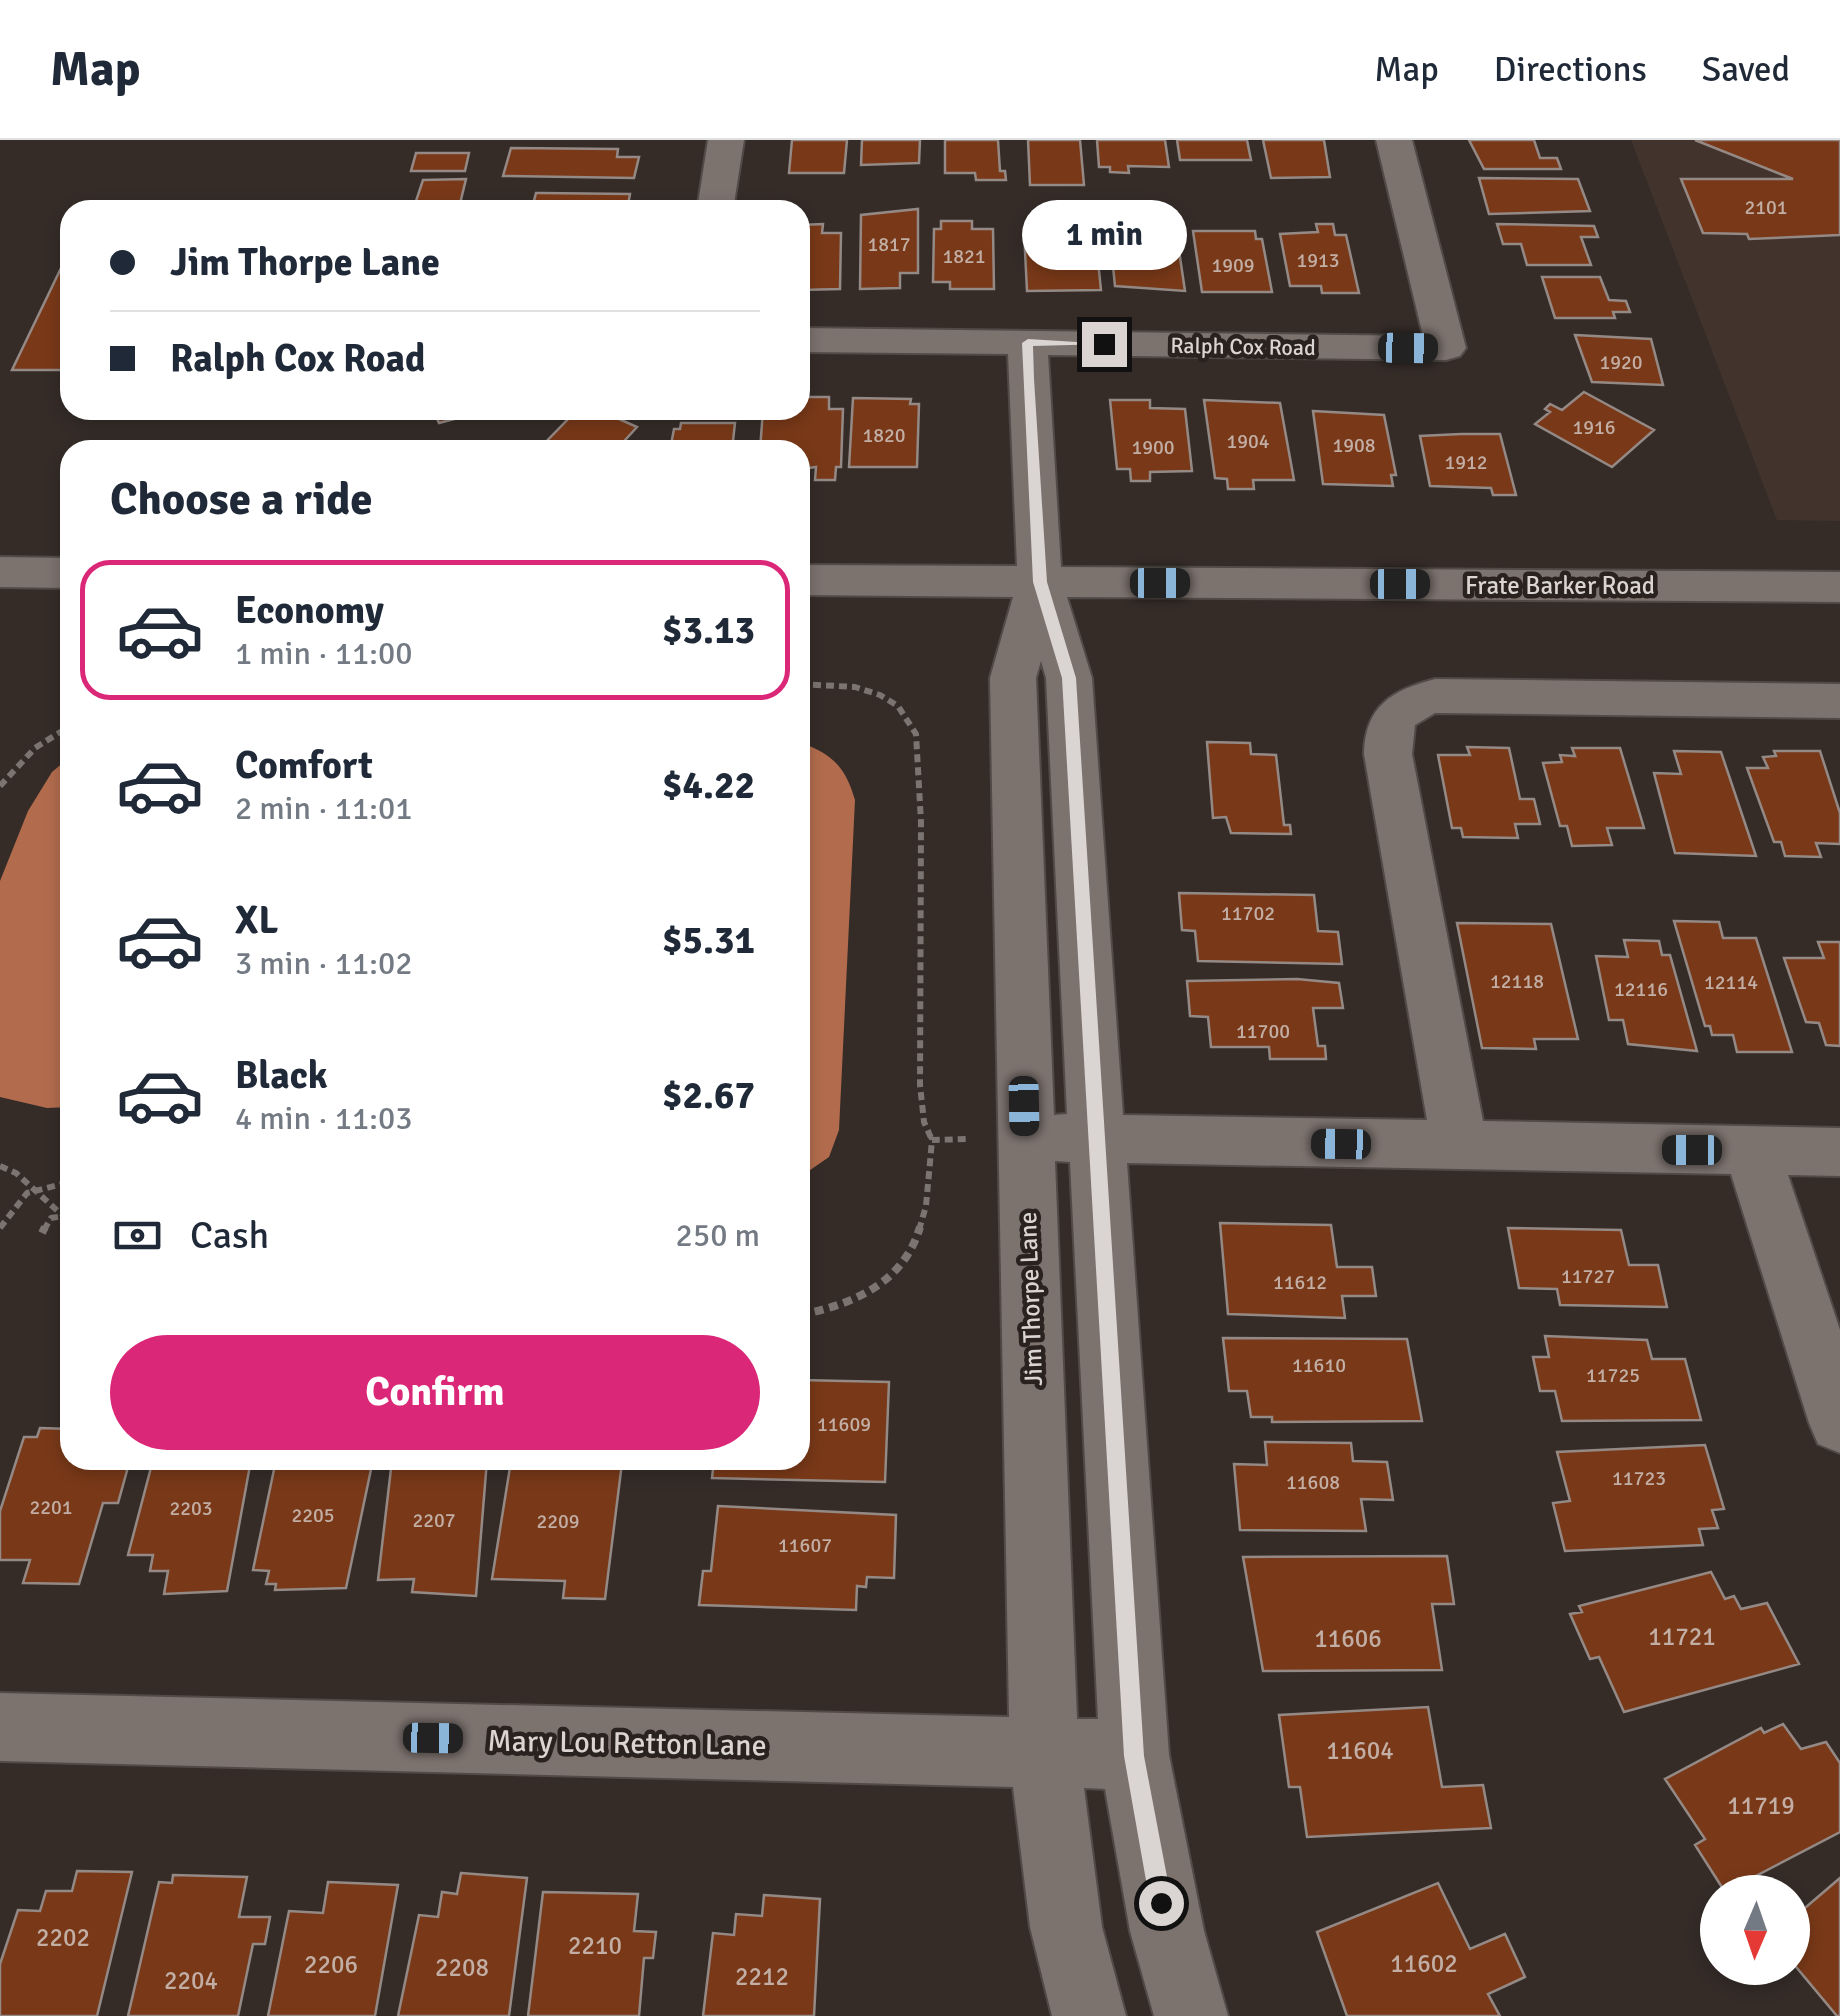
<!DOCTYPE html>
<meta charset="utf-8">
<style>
:root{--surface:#fff;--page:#f6f6f7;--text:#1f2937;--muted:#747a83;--line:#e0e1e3;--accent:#db2777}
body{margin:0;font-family:Signika,sans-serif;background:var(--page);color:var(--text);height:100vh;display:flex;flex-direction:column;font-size:38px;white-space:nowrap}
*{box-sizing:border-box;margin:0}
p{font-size:32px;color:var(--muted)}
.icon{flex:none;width:55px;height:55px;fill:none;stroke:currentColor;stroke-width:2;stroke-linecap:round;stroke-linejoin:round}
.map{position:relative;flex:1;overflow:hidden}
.panel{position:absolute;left:60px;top:300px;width:750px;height:1030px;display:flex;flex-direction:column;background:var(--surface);border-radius:30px;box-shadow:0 5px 15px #0003}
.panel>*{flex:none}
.banner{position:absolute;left:60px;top:60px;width:750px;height:220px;border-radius:30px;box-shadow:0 5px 15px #0003;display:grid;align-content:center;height:220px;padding:0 50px;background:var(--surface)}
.needle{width:65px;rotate:182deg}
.fabs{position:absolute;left:1700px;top:1735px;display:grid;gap:20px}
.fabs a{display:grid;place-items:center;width:110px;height:110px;border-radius:50%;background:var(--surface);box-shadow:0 5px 15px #0003;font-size:50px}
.end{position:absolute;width:45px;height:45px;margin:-22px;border:12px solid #dad5d2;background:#111;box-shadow:0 0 0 5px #111}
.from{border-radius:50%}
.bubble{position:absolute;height:70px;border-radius:35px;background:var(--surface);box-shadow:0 5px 15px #0003;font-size:32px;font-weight:700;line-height:70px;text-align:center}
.car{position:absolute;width:30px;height:60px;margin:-30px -15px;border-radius:12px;box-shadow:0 0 8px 2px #0007;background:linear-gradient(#222 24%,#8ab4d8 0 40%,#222 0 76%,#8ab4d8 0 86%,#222 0)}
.banner b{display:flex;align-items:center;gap:35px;height:95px;font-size:38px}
.banner b+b{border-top:2px solid var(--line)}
.banner i{width:25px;height:25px;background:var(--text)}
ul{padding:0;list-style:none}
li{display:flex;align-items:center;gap:30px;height:140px;margin:0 20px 15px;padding:0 30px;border:5px solid transparent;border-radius:30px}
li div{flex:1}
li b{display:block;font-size:38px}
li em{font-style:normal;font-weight:700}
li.selected{border-color:var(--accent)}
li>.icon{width:90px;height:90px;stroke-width:1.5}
h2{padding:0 50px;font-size:45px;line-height:120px}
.pay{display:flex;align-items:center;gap:25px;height:110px;padding:0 50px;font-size:38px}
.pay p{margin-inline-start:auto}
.primary-button{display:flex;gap:20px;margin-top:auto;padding:20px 50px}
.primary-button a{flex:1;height:115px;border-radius:60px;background:var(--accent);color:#fff;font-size:40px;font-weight:700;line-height:115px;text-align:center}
header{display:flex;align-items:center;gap:60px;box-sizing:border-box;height:140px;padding:0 50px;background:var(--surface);border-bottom:2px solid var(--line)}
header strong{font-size:48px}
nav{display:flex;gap:55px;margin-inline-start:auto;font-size:35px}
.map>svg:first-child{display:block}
.built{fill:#42342d}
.water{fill:#b26c4d}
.building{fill:#793918;stroke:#948985;stroke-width:2.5}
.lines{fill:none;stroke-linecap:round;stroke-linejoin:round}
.minor-casing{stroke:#514a47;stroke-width:4}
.path-far1{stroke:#7b7470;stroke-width:6;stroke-dasharray:8 5;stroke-linecap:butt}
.path{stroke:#7b7470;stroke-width:8;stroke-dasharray:9 6;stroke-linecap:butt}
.minor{fill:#7c726e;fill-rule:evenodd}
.route{fill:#dad5d2}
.labels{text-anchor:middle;stroke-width:9;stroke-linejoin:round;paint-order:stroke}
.number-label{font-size:20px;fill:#c2aea4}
.far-street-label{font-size:22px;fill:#dad5d2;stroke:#2a221f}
.street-label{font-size:25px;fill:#dad5d2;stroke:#2a221f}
.near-number-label{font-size:25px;fill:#c2aea4}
.near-street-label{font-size:30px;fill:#dad5d2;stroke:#2a221f}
</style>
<header>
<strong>Map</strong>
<nav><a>Map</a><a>Directions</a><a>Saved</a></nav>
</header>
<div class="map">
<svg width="1840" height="1876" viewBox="0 0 1840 1876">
<rect width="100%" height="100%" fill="#352c28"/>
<!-- built -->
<path class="built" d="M1631 0H1840V381L1777 380Z"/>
<!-- water -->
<path class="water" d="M800 602C833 615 845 626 855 660L839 990 829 1017 800 1037Z
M70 617V967L47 968 0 957V741L28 671 52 632Z"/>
<!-- building -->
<path class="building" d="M792 0H847L844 33H789Z
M862 0H920L919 23 861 25Z
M945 0H998L1000 31H1005L1006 40H976L975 33H945Z
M1028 0H1080L1084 45H1030Z
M1097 0H1165L1169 27 1128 26 1129 33 1110 32V27H1099Z
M1177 0H1247L1251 20H1180Z
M1263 0H1324L1330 37 1271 38Z
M1469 0H1534L1540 18H1557L1561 29H1484Z
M1695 0H1840V95L1749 99 1747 94 1703 93 1681 39H1793Z
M511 8 618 9 617 17H639L634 38 503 36Z
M416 13H469L465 31H411Z
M1479 38 1578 39 1590 71 1489 74Z
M466 39 459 68 414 67 423 40Z
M536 53H540L630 54 627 70H526L532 68Z
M918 69V133H900V148L860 149 861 75Z
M941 81H972V89H993L994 149H950V142H933L934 89H941Z
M823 84 822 93H841L840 149 800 150V85Z
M1316 84H1333L1335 95H1346L1359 153H1322L1321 146H1290L1280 94 1318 92Z
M1497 84 1594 86 1598 97H1581L1591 125H1527L1521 104H1503Z
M1114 90H1176L1185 151 1115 146 1110 97H1115Z
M1024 91H1045L1046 99 1096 101 1101 150 1027 151Z
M1193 91H1255L1256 99H1262L1272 152H1202Z
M63 124H70V230H12Z
M1542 137H1600L1609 160 1626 161 1630 172H1613L1615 178H1555Z
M1575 195 1651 199 1663 245 1592 242Z
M1584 252 1654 290 1612 327 1535 284 1550 272 1545 269 1550 264 1562 270Z
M800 257H829V269H843L841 327H836L835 340H815L816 327 800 329V310H760L763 270H800Z
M853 258 911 259 910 264H919L917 327H849Z
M1110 260H1150V268L1185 269 1192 331 1150 332V341H1131L1130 329H1117Z
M1204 260 1280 263 1294 340H1253L1254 349H1228L1227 339 1215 338Z
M433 270H489L439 283Z
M577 270H599L637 287 616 310H538Z
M1313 271 1384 275 1396 335H1391L1393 346 1323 344Z
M681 283H735L732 310H670L674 289H680Z
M1461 294H1500L1516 355H1493L1491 348 1430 346 1420 296Z
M1207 602 1250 603 1251 614 1276 615 1284 685H1290L1291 694 1231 693 1226 677 1213 678Z
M1467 607 1509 608 1520 659H1534L1540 684H1515L1518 698 1463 697 1461 688H1452L1438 615H1470Z
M1572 608H1620L1644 688H1607L1612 705 1572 706 1567 686H1560L1543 623 1562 622 1560 615 1575 616Z
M1674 611 1721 612 1756 716 1675 713 1654 633 1681 634Z
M1774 611H1820L1840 673V704L1816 703 1821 717 1785 716 1781 702H1774L1747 628H1768L1763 617 1776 616Z
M1179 753 1314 755 1318 791 1338 792 1342 824 1198 821 1195 791 1182 790Z
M1674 781 1719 782 1723 798H1756L1792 912H1737L1733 895H1712L1710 886H1705Z
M1457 783 1551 784 1578 899H1534L1536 909 1482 908Z
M1624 800 1659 801 1662 815H1670L1697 911 1628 904 1623 880H1609L1596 816 1628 817Z
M1818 802H1840V906L1826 905 1819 883 1806 882 1784 818H1824Z
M1297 839 1339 843 1343 868H1313L1318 906H1325L1326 919H1270L1269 907H1211L1208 877 1190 876 1187 841Z
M1220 1083 1331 1085 1337 1127H1372L1376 1156H1342L1345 1178 1228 1174Z
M1508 1088 1621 1090 1629 1125H1658L1667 1167 1560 1165 1557 1149 1519 1148Z
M1545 1196 1647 1200 1652 1219H1685L1701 1280 1562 1281 1555 1251H1540L1533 1217H1549Z
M1223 1198 1407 1199 1422 1281 1272 1282V1277H1251L1247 1251H1229Z
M800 1240 889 1242 885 1342 712 1338 714 1320H800Z
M40 1288 70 1289V1320H130L118 1363H103L79 1444 23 1443 30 1420H0V1371L24 1297H37Z
M1265 1302 1351 1303 1353 1321 1387 1322 1393 1360 1361 1359 1366 1391 1240 1390 1234 1324 1267 1325Z
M1705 1305 1724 1369 1712 1370 1718 1388 1699 1389 1703 1405 1565 1411 1553 1363 1570 1361 1557 1312Z
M153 1320H251L227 1451 164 1454 168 1431H150L153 1415H128Z
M276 1320H373L346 1448 275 1450 276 1444H266L269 1431 253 1430Z
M392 1320H487L476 1456 412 1452 414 1439 378 1440Z
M570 1320 622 1323 605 1459 563 1458 565 1441 492 1439 511 1321Z
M718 1366 896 1375 894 1438 867 1437 866 1447 857 1446 856 1470 699 1465 703 1431H711Z
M1447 1416 1454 1464H1432L1442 1530 1263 1531 1243 1417Z
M1711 1432 1725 1459 1734 1456 1741 1469 1767 1463 1799 1524 1624 1572 1599 1517 1590 1519 1570 1474 1582 1472 1579 1466Z
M1428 1567 1442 1647 1483 1645 1491 1688 1307 1697 1300 1647H1289L1279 1575Z
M1783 1584 1801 1609 1826 1602 1840 1623V1692L1725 1752 1695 1705 1705 1699 1665 1639 1761 1588 1764 1593Z
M77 1731 132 1732 97 1876H0V1824L18 1770 40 1771 46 1751H72Z
M461 1733 527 1738 509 1876H398L419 1775 438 1777 442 1752 457 1754Z
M173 1735 247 1737 239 1777H270L265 1804H253L238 1876H128L159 1742 172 1743Z
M1840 1738V1876H1837L1792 1822V1779Z
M328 1742 398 1745 375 1876H268L289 1771 323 1773Z
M1438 1743 1470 1809 1505 1794 1525 1837 1488 1854 1500 1876H1347L1317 1792Z
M543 1752 638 1754 634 1791 656 1792 653 1818H644L639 1876H528Z
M764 1755 820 1759 814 1876H703L713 1793 734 1795 736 1774 762 1776Z"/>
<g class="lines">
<defs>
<path id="minor" d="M708 0H744L733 70H697Z
M1376 0H1412L1466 208 1460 216 1446 220 1048 215 1061 427 1840 432V462L1067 457 1092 538 1123 975 1427 980 1364 614C1365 566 1392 550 1435 539L1840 544V578L1435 573 1415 585 1412 614 1483 981 1840 988V1036L1788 1035 1840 1190V1313L1818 1304 1809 1283 1731 1034 1127 1023 1169 1615 1204 1791 1228 1876H1154L1130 1791 1105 1649 1084 1648 1102 1787 1126 1876H1052L1030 1787 1013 1647 0 1621V1553L1009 1577 990 538 1013 457 800 455V425L1017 426 1008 214 800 212V188L1423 196ZM1041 521 1046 538 1067 974 1054 975 1036 538ZM1055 1021 1070 1022 1098 1579H1077Z
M0 417 70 418V448L0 447Z"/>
</defs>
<!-- minor casing -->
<use href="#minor" class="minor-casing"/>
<!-- path-far1 -->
<path class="path-far1" d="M800 544 855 547 880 555 898 566 916 594 921 682 920 945 924 982 932 1000
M0 646 35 608 70 586
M0 1026 16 1033 61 1074
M0 1088 27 1053 70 1042
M44 1090 51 1078 70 1075
M919 1090 926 1066 932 1000 966 999"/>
<!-- path -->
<path class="path" d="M42 1093 45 1087
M800 1175C853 1164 903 1144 920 1087"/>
<!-- minor -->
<use href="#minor" class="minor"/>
</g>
<!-- route -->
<path class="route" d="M1028 199 1109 204 1033 206 1034 239 1047 442 1076 538 1144 1616 1172 1763 1161 1774 1150 1763 1124 1616 1062 538 1033 442 1022 203Z"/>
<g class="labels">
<!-- number labels -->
<g class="number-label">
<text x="1766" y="74">2101</text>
<text x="889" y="111">1817</text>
<text x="964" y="123">1821</text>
<text x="1318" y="127">1913</text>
<text x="1233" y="132">1909</text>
<text x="1621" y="229">1920</text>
<text x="1594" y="294">1916</text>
<text x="884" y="302">1820</text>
<text x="1248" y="308">1904</text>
<text x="1354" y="312">1908</text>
<text x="1153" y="314">1900</text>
<text x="1466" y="329">1912</text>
<text x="1248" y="780">11702</text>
<text x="1517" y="848">12118</text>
<text x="1731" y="849">12114</text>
<text x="1641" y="856">12116</text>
<text x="1263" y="898">11700</text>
<text x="1588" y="1143">11727</text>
<text x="1300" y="1149">11612</text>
<text x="1319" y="1232">11610</text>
<text x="1613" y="1242">11725</text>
<text x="844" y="1291">11609</text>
<text x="1639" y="1345">11723</text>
<text x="1313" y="1349">11608</text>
<text x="51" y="1374">2201</text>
<text x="191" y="1375">2203</text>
<text x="313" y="1382">2205</text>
<text x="434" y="1387">2207</text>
<text x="558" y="1388">2209</text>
<text x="805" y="1412">11607</text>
</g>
<!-- far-street labels -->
<g class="far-street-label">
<text transform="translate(1243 206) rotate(1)" y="8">Ralph Cox Road</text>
</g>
<!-- street labels -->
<g class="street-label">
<text x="1560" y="454">Frate Barker Road</text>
<text transform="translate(1030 1159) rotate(-92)" y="9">Jim Thorpe Lane</text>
</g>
<!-- near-number labels -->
<g class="near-number-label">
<text x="1682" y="1505">11721</text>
<text x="1348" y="1507">11606</text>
<text x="1360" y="1619">11604</text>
<text x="1761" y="1674">11719</text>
<text x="63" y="1806">2202</text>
<text x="595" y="1814">2210</text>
<text x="1424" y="1832">11602</text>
<text x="331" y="1833">2206</text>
<text x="462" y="1836">2208</text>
<text x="762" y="1845">2212</text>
<text x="191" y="1849">2204</text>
</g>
<!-- near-street labels -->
<g class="near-street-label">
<text transform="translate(627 1603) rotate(1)" y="10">Mary Lou Retton Lane</text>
</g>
</g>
</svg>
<div class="fabs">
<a><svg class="needle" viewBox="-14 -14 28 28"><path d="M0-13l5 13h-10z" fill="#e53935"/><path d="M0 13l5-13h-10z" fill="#747a83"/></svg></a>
</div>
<i class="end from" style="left:1161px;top:1763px"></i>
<i class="end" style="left:1104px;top:204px"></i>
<div class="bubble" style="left:1022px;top:60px;width:165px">1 min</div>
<i class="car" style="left:1408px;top:208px;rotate:91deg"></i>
<i class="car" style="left:1160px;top:443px;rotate:90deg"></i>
<i class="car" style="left:1400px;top:444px;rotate:90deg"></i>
<i class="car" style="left:1024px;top:966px;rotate:179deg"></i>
<i class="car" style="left:1341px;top:1004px;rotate:271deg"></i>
<i class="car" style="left:1692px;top:1010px;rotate:270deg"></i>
<i class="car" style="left:433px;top:1598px;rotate:91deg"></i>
<div class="banner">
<b><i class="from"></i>Jim Thorpe Lane</b>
<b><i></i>Ralph Cox Road</b>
</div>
<section class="panel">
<h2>Choose a ride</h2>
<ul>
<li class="selected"><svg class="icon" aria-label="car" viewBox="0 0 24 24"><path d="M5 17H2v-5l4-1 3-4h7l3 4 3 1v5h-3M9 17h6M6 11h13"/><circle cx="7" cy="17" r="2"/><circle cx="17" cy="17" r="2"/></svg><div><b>Economy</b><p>1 min · 11:00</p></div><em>$3.13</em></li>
<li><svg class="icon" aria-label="car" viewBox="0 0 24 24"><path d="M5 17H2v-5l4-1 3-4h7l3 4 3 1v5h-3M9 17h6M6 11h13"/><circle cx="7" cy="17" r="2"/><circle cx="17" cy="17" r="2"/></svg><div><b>Comfort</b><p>2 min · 11:01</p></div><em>$4.22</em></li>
<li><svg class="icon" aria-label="car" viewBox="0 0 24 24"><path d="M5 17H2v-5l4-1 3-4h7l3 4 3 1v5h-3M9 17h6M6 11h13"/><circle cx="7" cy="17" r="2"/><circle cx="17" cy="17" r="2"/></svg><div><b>XL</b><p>3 min · 11:02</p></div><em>$5.31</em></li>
<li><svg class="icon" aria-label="car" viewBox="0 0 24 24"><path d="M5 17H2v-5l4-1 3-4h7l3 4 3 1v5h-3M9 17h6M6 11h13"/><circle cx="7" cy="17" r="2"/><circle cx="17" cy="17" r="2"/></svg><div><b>Black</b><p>4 min · 11:03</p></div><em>$2.67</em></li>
</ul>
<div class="pay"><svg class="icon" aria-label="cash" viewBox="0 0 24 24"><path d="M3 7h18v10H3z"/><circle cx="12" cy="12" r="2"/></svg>Cash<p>250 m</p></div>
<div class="primary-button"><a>Confirm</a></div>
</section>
</div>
